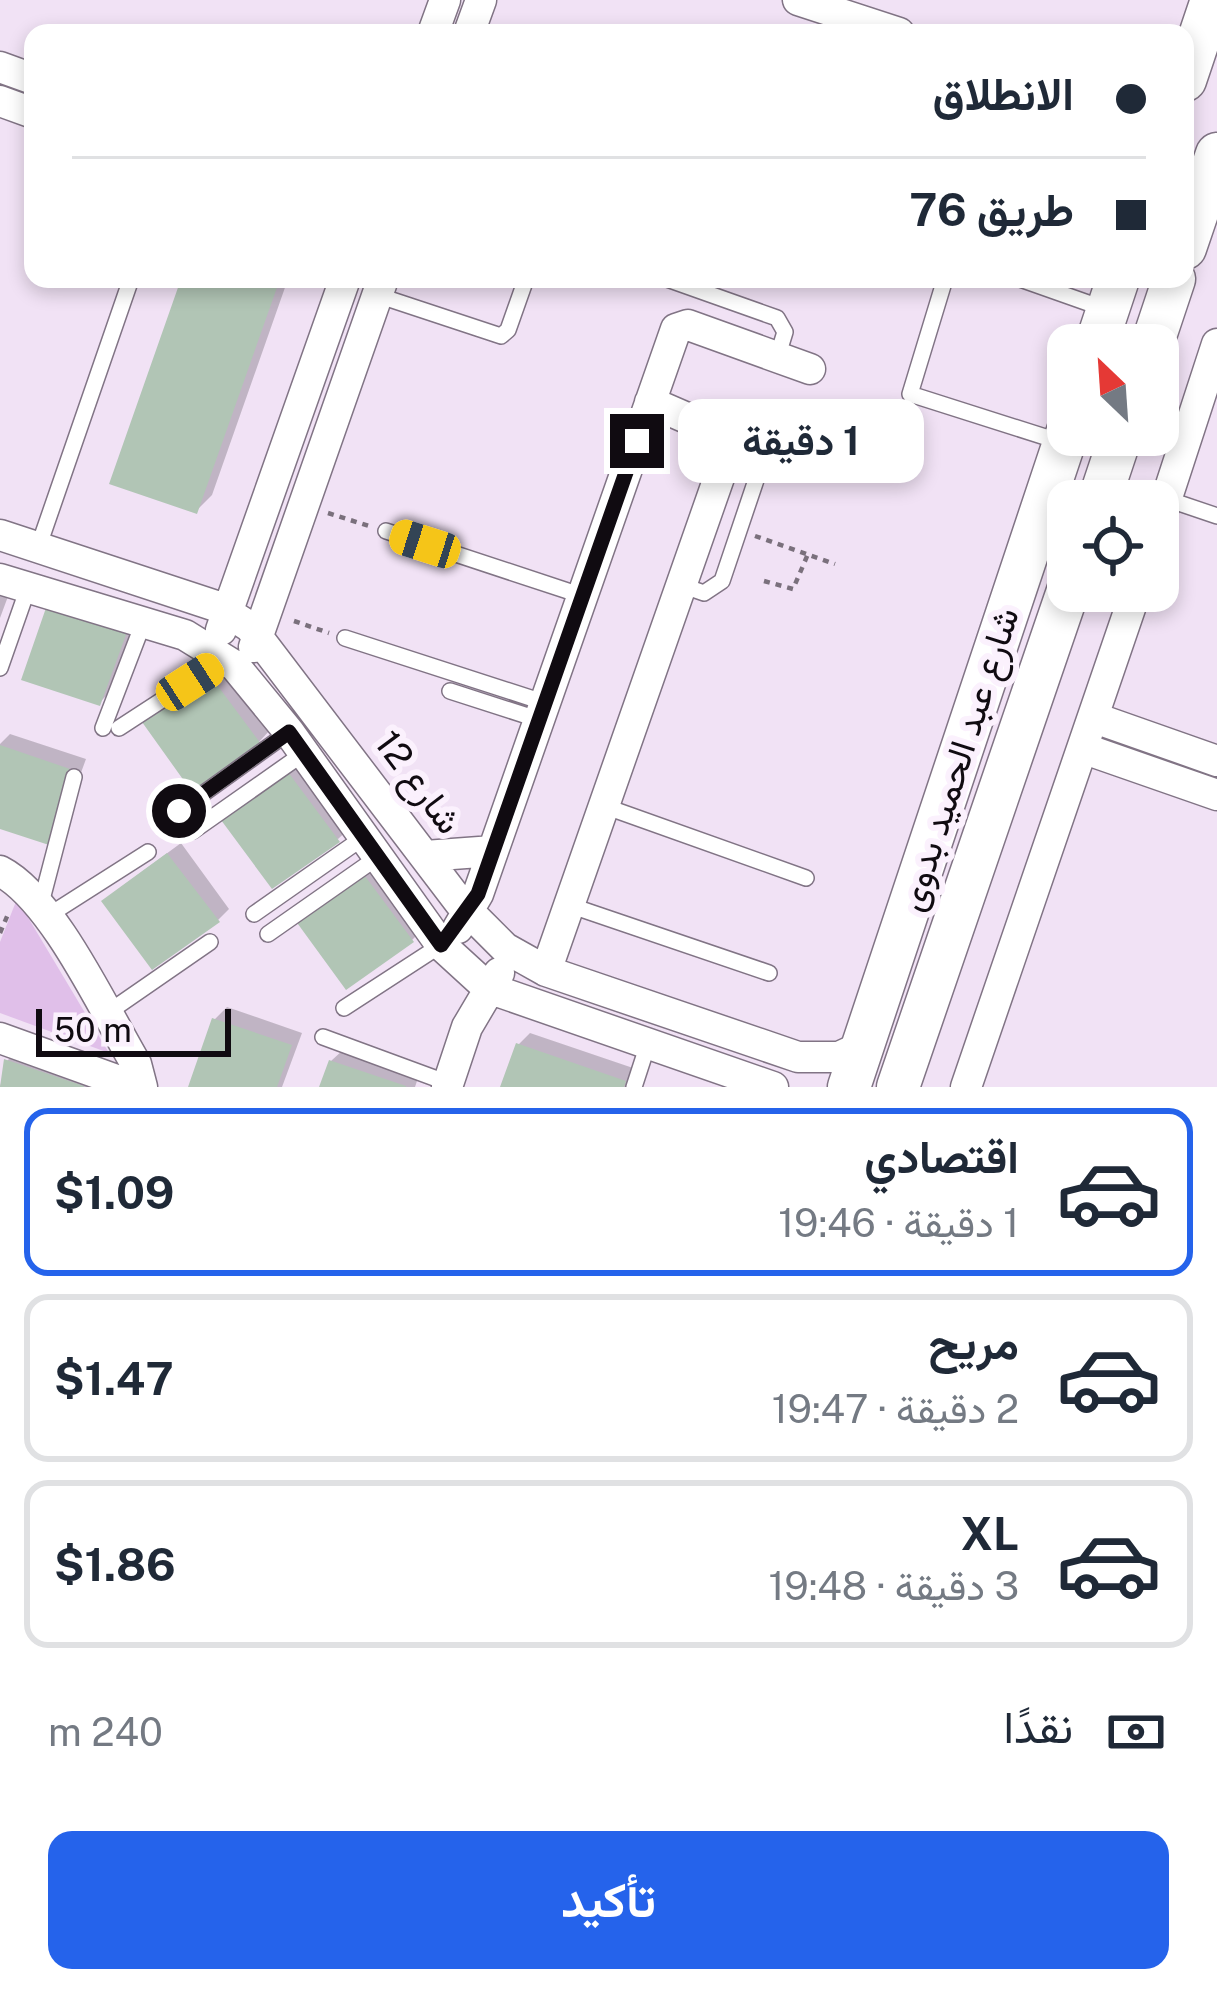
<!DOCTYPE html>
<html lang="ar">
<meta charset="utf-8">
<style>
:root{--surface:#fff;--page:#f2f2f3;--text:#1f2937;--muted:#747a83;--line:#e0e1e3;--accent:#2563eb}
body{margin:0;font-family:"Public Sans",Vazirmatn,sans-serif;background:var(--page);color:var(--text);direction:rtl;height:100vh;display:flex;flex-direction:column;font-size:45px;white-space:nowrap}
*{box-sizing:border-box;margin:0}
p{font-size:39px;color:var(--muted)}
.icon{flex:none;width:66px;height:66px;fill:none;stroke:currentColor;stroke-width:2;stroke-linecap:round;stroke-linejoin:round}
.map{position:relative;height:1087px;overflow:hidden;direction:ltr}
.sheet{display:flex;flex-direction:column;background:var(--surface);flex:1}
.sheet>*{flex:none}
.top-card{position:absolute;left:24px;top:24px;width:1170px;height:264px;border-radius:24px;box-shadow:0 6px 18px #0003;direction:rtl;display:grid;align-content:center;height:264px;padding:0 48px;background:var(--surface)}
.needle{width:78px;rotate:335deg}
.tools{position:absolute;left:1047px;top:324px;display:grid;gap:24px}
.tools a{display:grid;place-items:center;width:132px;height:132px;border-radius:24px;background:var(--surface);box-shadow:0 6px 18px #0003;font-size:60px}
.scale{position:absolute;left:36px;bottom:30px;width:195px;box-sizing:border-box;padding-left:12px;border:6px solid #100b11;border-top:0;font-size:33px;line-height:42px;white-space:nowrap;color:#100b11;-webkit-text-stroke:9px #fbf1fd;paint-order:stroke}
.end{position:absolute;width:54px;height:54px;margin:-27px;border:15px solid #100b11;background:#fff;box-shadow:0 0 0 6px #fff}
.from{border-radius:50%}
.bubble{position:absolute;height:84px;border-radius:24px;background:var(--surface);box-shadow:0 6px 18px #0003;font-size:39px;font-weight:700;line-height:84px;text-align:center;direction:rtl}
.car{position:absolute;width:36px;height:72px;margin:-36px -18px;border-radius:15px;box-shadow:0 0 9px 3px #0007;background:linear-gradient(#f5c518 24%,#345 0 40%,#f5c518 0 76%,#345 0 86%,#f5c518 0)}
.top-card b{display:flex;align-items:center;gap:42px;height:114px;font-size:45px}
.top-card b+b{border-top:3px solid var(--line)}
.top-card i{width:30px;height:30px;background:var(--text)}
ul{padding:21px 0 0;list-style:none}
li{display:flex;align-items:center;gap:36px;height:168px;margin:0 24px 18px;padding:0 24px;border:6px solid var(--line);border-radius:24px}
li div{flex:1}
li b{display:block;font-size:45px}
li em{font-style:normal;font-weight:700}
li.selected{border-color:var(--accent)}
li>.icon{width:108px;height:108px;stroke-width:1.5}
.pay{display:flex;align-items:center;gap:30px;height:132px;padding:0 48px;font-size:45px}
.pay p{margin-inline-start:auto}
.primary-button{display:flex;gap:24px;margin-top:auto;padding:24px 48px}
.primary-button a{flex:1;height:138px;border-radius:24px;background:var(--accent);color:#fff;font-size:48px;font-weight:700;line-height:138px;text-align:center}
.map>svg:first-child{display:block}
.green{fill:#e0bfe9}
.shadow{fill:#0003}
.building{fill:#b1c5b5}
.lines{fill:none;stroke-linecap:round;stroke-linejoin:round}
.lane-casing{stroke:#817485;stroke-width:18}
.street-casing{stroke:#817485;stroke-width:33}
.secondary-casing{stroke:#817485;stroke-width:45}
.path{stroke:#7a707c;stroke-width:4.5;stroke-dasharray:6 6;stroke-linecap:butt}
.lane{stroke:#fff;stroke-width:15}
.street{stroke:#fff;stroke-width:30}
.secondary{stroke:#fff;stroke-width:42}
.route{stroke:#100b11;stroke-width:15}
.labels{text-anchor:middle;stroke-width:12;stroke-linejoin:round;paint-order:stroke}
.street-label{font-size:36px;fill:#100b11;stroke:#fbf1fd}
</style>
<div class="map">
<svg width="1217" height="1087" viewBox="0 0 1217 1087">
<rect width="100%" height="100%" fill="#f1e2f5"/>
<!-- green -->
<path class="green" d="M17 899 109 1053 0 1013V942Z"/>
<!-- shadow -->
<path class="shadow" d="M184 279H288L212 495 196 511Z
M0 579 13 583 0 618Z
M62 595 137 620 111 691 99 703Z
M222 665 270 730 259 742 146 723Z
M10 734 86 759 60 830 0 826V744Z
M301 762 350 828 338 839 225 820Z
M181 843 229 909 218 920 117 890Z
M375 863 424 928 412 940 299 921Z
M227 1007 302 1033 282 1087H191L215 1019Z
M530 1033 636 1069 630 1087H504L518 1045Z
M19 1049 94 1074 89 1087H0L7 1061Z
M343 1050 419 1075 415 1087H322L331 1061Z"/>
<!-- building -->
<path class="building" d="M181 279H280L197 514 109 484Z
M47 605 127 632 100 706 21 680Z
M209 674 261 744 192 792 142 722Z
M0 745 76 771 49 845 0 829Z
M288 772 340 842 272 889 221 820Z
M167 853 220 922 152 970 101 901Z
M362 872 414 942 346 990 295 920Z
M212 1018 292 1045 277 1087H188Z
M516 1043 626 1081 624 1087H500Z
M4 1059 84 1086V1087H0Z
M329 1060 406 1086V1087H319Z"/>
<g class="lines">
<defs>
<path id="lane" d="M667 279 777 318 785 332 777 358
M945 279 910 394 1061 442
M1020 279 1105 309
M377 295 501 336 508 330 526 279
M1167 499 1217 516
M386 531 583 596
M38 548 131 279
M681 585 704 593 722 581 756 480 752 463 729 449
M345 638 546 703
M0 668 28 588
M450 691 540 720
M103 728 144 621
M119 728 225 659
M604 806 806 878
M179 811 289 732
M193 831 304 753
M569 905 769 973
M40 907 74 777
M254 914 364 837
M46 917 148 852
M268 934 378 857
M344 1008 441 945
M106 1014 210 942
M323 1037 448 1083
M634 1087 648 1044"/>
<path id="street" d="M798 0 899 33
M433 33 445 0
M469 33 481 0
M0 67 33 79
M0 101 33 113
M1158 525 1217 344
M0 535 219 607 250 627 460 903 505 948 546 971 798 1057H839L863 1046
M0 579 185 635 235 666 289 732 441 945 488 988 773 1087
M221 630 345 279
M254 647 383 279
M1095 718 1217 761
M1085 749 1217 795
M425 856 493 851
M0 871C53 898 105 1012 136 1064L142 1087
M458 928 478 894 676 329 688 325 810 369
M546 971 729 449 719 432 650 402
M0 1038 136 1087
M447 1087 467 1027 499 973
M966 1087 1136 591"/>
<path id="secondary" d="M1185 80 1212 0
M1185 248 1217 154
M1096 345 1118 279
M1152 345 1174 279
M1099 501 1121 435
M849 1087 1068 431
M898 1087 1068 591"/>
</defs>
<!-- lane casing -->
<use href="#lane" class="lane-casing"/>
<!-- street casing -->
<use href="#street" class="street-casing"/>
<!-- secondary casing -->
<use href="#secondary" class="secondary-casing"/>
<!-- path -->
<path class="path" d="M328 513 369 526
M755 536 835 564
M764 581 793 589 808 554
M294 621 329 633
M0 933 9 912"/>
<!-- lane -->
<use href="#lane" class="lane"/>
<!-- street -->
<use href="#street" class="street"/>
<!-- secondary -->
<use href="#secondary" class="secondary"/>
</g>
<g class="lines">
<!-- route -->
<path class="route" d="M179 811 289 732 441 945 478 894 637 441"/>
</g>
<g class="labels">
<!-- street labels -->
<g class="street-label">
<text transform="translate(958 759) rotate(-72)" y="13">شارع عبد الحميد بدوى</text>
<text transform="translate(419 782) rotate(53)" y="13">شارع 12</text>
</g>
</g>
</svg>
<div class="tools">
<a><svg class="needle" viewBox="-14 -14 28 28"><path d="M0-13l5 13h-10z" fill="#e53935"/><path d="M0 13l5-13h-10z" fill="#747a83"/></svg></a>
<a><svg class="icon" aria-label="locate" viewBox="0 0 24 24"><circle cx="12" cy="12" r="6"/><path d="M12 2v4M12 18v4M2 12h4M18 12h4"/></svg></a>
</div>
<div class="scale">50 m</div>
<i class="end from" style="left:179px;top:811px"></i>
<i class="end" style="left:637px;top:441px"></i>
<div class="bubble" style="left:678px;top:399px;width:246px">1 دقيقة</div>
<i class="car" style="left:425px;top:544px;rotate:288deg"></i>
<i class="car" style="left:190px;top:682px;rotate:57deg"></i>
<div class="top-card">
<b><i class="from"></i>الانطلاق</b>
<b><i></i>طريق 76</b>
</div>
</div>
<section class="sheet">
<ul>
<li class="selected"><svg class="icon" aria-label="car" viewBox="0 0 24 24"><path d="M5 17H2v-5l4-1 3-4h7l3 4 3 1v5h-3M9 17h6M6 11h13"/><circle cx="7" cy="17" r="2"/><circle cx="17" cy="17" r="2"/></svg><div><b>اقتصادي</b><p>1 دقيقة · 19:46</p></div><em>$1.09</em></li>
<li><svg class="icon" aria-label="car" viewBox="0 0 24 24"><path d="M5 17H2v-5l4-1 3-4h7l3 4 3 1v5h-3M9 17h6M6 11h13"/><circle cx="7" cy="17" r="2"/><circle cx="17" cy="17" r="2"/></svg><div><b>مريح</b><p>2 دقيقة · 19:47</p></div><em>$1.47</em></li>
<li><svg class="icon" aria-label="car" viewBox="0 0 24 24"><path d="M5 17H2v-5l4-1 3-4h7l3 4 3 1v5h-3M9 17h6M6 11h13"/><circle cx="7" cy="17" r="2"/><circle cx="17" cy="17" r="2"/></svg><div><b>XL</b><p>3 دقيقة · 19:48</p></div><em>$1.86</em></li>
</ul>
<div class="pay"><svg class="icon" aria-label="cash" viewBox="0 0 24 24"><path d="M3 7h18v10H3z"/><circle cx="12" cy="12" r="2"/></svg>نقدًا<p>240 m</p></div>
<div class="primary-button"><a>تأكيد</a></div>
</section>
